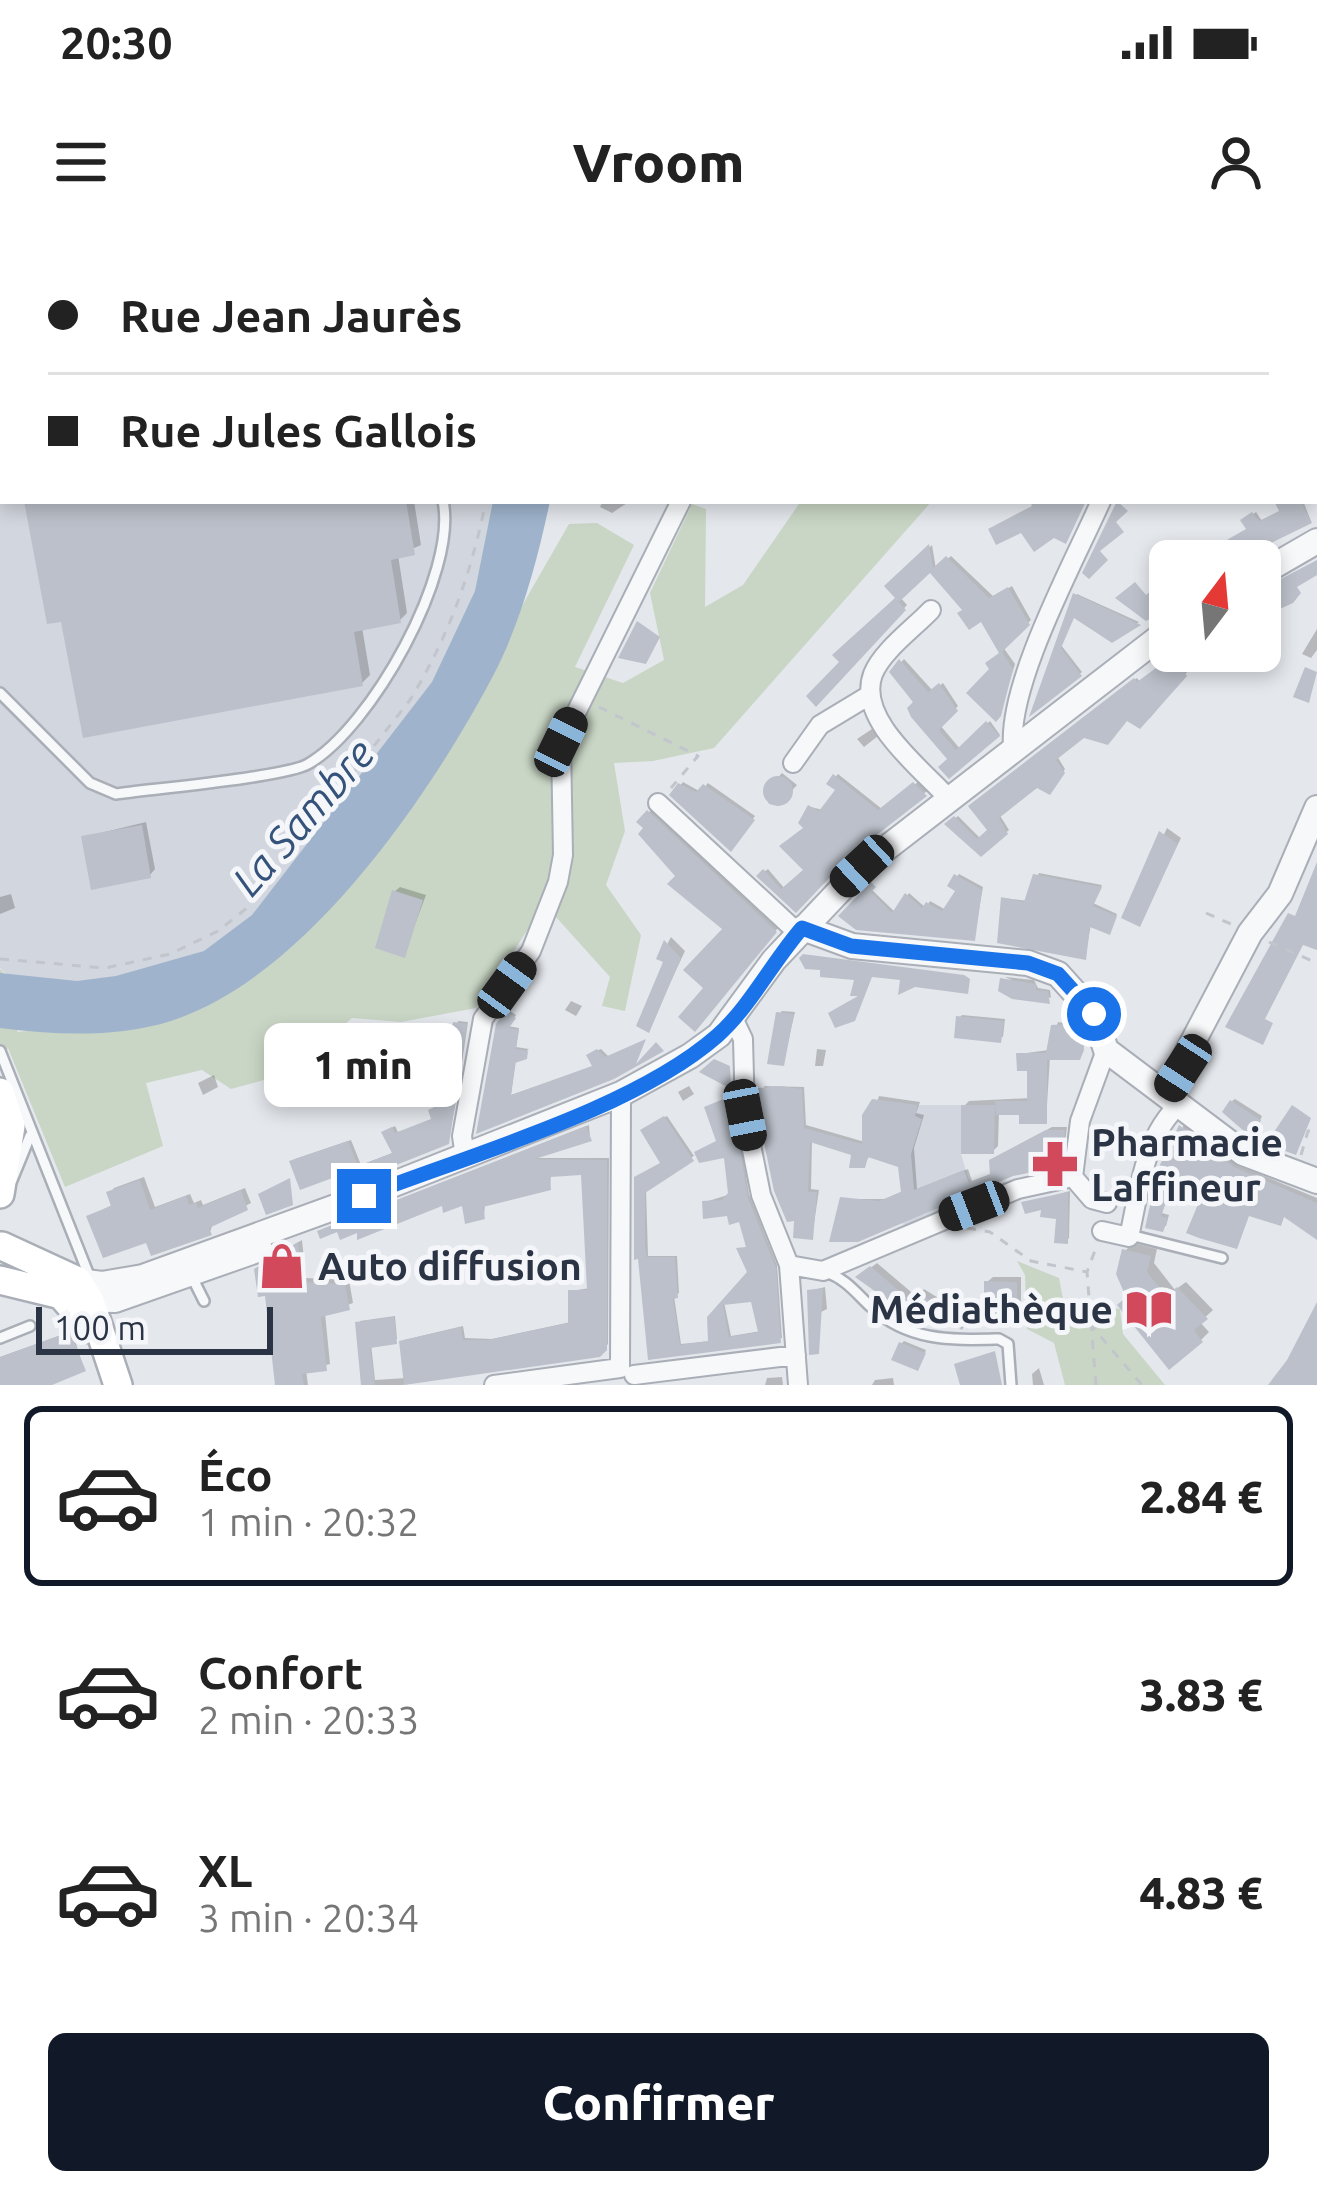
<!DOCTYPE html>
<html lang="fr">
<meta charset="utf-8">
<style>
:root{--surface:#fff;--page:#f6f6f6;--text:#222;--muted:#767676;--line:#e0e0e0;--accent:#111827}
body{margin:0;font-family:Ubuntu,sans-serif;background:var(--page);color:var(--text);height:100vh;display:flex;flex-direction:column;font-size:45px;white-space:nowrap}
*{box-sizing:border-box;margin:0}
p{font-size:39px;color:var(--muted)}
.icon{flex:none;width:66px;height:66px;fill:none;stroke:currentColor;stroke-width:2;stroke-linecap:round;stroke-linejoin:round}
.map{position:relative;height:1145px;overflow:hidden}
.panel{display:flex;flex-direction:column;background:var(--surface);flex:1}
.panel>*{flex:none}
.hud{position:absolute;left:0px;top:0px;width:1317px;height:264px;box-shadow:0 6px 18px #0003;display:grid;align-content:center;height:264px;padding:0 48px;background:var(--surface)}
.needle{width:78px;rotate:16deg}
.controls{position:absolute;left:1149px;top:300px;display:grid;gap:24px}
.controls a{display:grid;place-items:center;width:132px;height:132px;border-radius:18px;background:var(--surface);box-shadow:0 6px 18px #0003;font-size:60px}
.scale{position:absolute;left:36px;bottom:30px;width:237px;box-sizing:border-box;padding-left:12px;border:6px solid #2b3445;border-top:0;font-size:33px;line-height:42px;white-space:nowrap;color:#2b3445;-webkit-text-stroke:9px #f4f6f9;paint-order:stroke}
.end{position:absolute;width:54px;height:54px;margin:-27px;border:15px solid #1a73e8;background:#fff;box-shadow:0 0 0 6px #fff}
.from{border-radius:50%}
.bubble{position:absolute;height:84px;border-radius:18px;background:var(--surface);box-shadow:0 6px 18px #0003;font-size:39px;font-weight:800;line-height:84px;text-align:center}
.car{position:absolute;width:36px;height:72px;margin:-36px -18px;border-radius:15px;box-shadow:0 0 9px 3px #0007;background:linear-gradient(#222 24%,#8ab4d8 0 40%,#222 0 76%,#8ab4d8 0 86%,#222 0)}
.hud b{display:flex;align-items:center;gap:42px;height:114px;font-size:45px}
.hud b+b{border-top:3px solid var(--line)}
.hud i{width:30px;height:30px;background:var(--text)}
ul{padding:21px 0 0;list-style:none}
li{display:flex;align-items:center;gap:36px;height:180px;margin:0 24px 18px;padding:0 24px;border:6px solid transparent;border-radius:18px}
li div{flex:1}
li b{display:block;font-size:45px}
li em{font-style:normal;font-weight:800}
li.current{border-color:var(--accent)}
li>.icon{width:108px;height:108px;stroke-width:1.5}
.action{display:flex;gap:24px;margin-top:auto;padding:24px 48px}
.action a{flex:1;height:138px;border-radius:18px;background:var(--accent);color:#fff;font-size:48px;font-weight:800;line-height:138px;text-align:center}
.status{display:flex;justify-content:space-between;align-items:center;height:84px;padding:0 60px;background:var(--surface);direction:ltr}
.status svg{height:33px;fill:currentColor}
header{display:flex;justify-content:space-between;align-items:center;height:156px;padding:0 48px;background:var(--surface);font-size:54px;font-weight:800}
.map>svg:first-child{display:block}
.built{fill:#d2d6de}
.green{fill:#c9d6c5}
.water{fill:#9fb4cc}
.shadow{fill:#0003;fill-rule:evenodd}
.building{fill:#bbc0ca;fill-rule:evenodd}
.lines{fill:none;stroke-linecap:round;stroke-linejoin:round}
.service-casing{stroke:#a9aeb7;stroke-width:14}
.minor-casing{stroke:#a9aeb7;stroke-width:22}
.tertiary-casing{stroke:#a9aeb7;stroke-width:28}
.secondary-casing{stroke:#a9aeb7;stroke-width:32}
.path{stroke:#c2c5cb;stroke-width:3;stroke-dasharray:9 9;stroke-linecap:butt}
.service{stroke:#f7f8fa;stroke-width:9}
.minor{stroke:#f7f8fa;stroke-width:18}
.tertiary{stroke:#f7f8fa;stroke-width:24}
.secondary{stroke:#fff;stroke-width:27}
.route{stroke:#1a73e8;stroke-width:15}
.labels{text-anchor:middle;stroke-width:10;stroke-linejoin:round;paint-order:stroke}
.poi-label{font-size:39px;font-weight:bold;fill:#2b3445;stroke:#f4f6f9;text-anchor:start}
.water-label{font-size:42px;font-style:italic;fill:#34527a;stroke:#f4f6f9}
</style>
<div class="status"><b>20:30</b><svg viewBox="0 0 49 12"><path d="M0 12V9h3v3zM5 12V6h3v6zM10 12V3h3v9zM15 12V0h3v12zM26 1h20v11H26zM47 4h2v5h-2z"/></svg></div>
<header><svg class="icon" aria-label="menu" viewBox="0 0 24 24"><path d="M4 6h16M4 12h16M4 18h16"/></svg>Vroom<svg class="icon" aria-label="person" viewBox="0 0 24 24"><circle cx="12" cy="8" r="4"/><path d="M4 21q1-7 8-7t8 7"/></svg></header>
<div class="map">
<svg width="1317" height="1145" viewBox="0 0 1317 1145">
<rect width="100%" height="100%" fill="#e4e7ec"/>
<!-- built -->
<path class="built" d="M0 0H831L3 3V261H514L464 405 263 687 183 742 33 759 0 728Z
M900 865H961V914L974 958 904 986 896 966 901 963Z"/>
<!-- green -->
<path class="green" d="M801 261H932L714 508 653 521 614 523 625 591 606 645 641 695 625 771 602 766 610 737 556 677 538 674 476 768 401 782 352 778 290 833 231 849 202 830 146 843 163 906 65 947 8 808 0 821V729L32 760 17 792 161 776 464 467 569 284 597 283 634 305 575 427 623 443 664 420 650 353 692 264 706 269 705 367 743 345Z
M1017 1021 1059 1038 1063 1059 1120 1069 1123 1094 1165 1145H1065L1054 1103 1027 1089 1025 1035Z"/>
<!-- water -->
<path class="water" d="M493 261H550C538 318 521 382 494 434 431 554 306 738 171 781 117 798 56 795 0 788V733L77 741 116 736 204 711 252 675 432 442 475 351Z"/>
<!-- shadow -->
<path class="shadow" d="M117 0H353L354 3H117Z
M431 0H493L490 3Z
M27 261H414L421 305 398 315 407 373 400 380 362 387 370 435 362 443 64 378Z
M603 261H630L612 273 600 267Z
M1303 261 1311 281 1225 321H1170V338L1156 321 1170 308 1179 321 1208 300 1215 311 1250 289 1244 281 1256 272 1262 281Z
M932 305 936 329 951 316 994 357 1012 346 1031 380 1003 407 1015 424 999 475 1002 413 982 378 966 369 931 329 900 357 907 365 819 460 843 422 836 415 899 358 888 346Z
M1077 354 1139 382 1112 400 1074 374 1061 405 1082 432 1035 468Z
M1317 389V410L1311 418 1302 414Z
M1182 411H1195L1187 432 1150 478H1127L1084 494 1057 516 1065 529 1052 549 1037 544 999 574 1009 590 981 613 948 584 958 576 981 599 991 590 974 564 1137 438 1140 442Z
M904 419 933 451 943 443 958 466 940 485 961 510 990 481 1000 495 949 535 951 519 893 432Z
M872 489 878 496 864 507 857 499Z
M782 533 797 545 779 565 769 564 765 552Z
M838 534 882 569 918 542 927 551 850 611 796 668 760 635 768 629 785 649 807 630 811 567 823 570 839 549 830 543Z
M683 542 701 552 708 543 755 576 731 608 673 555Z
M652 569 778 688 695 788 727 689 640 582Z
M146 582 155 629 150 635 84 597Z
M1167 588 1181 598 1139 683 1125 677Z
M1039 633 1102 645 1093 663 1117 674 1111 689 1091 684 1085 717 1004 658 1028 661Z
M959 634 983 647 974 698 842 676 875 642 870 648 896 673 909 653 926 668 930 661 946 670 959 650 951 645Z
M400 647 426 655 404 714 394 652Z
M11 654 15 668 0 674V657Z
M671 697 685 711 648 790 667 721 660 718Z
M1005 737 1034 740 1038 748 1050 750 1051 758Z
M571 761 582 766 576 776 565 770Z
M510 771 516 775 508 786 519 788 516 807 529 809 516 820 511 855 596 826 592 813 601 809 609 817 645 801 480 889 499 786Z
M782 771 795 772 783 823 779 774Z
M962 775 1005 779 1003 797 959 778Z
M458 781 468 782 457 855 435 850 436 798 453 797Z
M1058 782 1085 787 1083 813 1050 817 1046 881 1022 872H999L998 906 993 911 964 866 969 861 1030 858V828L1019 814 1049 810Z
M346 796 354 816 340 823 331 801Z
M817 809 826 810 823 826H815Z
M214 835 218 847 203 855 198 843Z
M689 846 694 854 683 861 678 852Z
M764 846 804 847 806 885 865 902 879 856 920 862 916 873 924 875 914 908 917 949 968 929 972 941 993 933 996 917 1052 887H1067L1063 919 1012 934 857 999 843 959H885L903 951 901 924 870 915 864 925 855 913 812 900 811 949 819 950 812 997 797 977Z
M457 857 448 901 348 929 295 919 351 900 361 925 395 912 387 890 395 886 398 892 434 879V868Z
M733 857 749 954 777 1025 782 1098 651 1116 637 938 663 923 646 888 667 876 694 916 719 901 709 866ZM698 913 726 915 731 954 705 962 742 978 749 1006 740 1009 751 1032 761 1091 731 1096 724 1062 710 1078 711 1101 681 1104 674 1056 679 1053 677 1016H648L646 949Z
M1235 859 1262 876 1255 892 1232 861Z
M1184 884 1240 926 1317 958V996L1285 974 1203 961 1172 944 1162 973 1169 975 1166 986H1148Z
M589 885 590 898 533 918H609L608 1104 599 1114 402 1145H361L360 1081 395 1076 397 1099 371 1104 375 1140 406 1138 404 1100 463 1086 465 1098 492 1099 571 1082V1051L590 1048 584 932 551 934 550 947 485 963 484 977 464 962H444L359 989H323Z
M144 937 155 967 190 954 194 963 201 960 203 965 245 948 251 963 213 983 210 992 147 999 90 976 114 964 110 953 114 948Z
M1070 951 1069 998 1066 1001 1059 976 1025 963Z
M302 1000 306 1038 349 1040 353 1063 325 1073 330 1124 306 1130 308 1145H278L262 1024Z
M1133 1003 1157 1009 1154 1023 1175 1050 1186 1042 1213 1070 1200 1082 1209 1092 1201 1100 1129 1057 1125 1011Z
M877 1023 917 1057 924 1049 948 1064 955 1056 986 1077 968 1080 939 1072 932 1079 865 1032Z
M993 1037H1021V1075L1016 1080 987 1042Z
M825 1047 827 1069 821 1072 818 1111 810 1051Z
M72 1091 84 1129 0 1145V1117Z
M904 1101 926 1110 920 1125 901 1104Z
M1039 1128 1044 1145H1033L1032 1134Z
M782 1137 783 1145H765L767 1138Z
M893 1138 894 1145H872L875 1140Z"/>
<!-- building -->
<path class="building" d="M24 261H406L415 315 391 320 401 383 354 392 363 446 83 498 61 382 47 384Z
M1030 261H1086L1066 304 1054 298 1034 312 1021 293 996 305 988 289 1032 266Z
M1117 261 1128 271 1116 282 1124 292 1100 311 1108 320 1089 339 1082 333Z
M1274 261H1300L1312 283 1234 321H1176L1205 300 1211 309 1246 289 1240 280 1252 272 1259 281 1279 271Z
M929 304 933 328 946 316 989 358 1008 347 1030 385 1002 412 1013 429 1001 476 996 482 966 453 989 429 985 423 999 413 981 382 969 390 957 373 962 370 930 333 899 362 895 358 906 370 816 467 806 456 839 422 832 415 895 358 884 346Z
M1170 305V367L1146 381 1115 358 1135 342 1146 355 1167 339 1152 321Z
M1317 320V335L1297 347 1301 353 1293 363 1260 378V350Z
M1073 353 1141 385 1112 403 1074 378 1061 408 1082 436 1029 477Z
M637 381 660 397 646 424 618 418Z
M1179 411H1213L1184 432 1187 436 1140 489 1127 481 1108 505 1084 498 1056 520 1065 533 1050 555 1037 548 999 578 1008 594 981 617 944 584 954 576 977 599 987 590 968 566 1134 438 1137 442Z
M899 419 928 452 939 443 958 471 939 490 956 510 986 481 1000 496 949 539 938 527 947 519 911 477 907 468 913 462 889 432Z
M1305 427 1317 432 1309 463 1293 457Z
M833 534 878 570 913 542 927 556 852 614 796 673 756 636 763 629 781 649 803 630 779 606 803 588 798 583 808 565 819 571 835 550 826 544Z
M763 551a15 15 0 1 1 30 0a15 15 0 1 1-30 0Z
M678 543 696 552 703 544 755 580 731 612 669 555Z
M647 570 777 692 695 792 678 777 703 748 683 730 722 689 667 644 675 636 638 594 643 588 636 582Z
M142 585 151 638 91 650 81 596Z
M1159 591 1178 604 1140 687 1121 678Z
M1317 622V710L1303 705 1265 779 1273 783 1263 805 1225 787 1288 673 1295 676Z
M954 634 982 650 975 701 856 690 838 676 871 642 876 647 871 652 892 673 905 653 922 668 926 662 942 671 955 651 947 646Z
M1033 634 1102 647 1093 666 1117 676 1110 695 1090 687 1086 720 997 703 1001 657 1024 662Z
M392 650 423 660 405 718 375 708Z
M664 700 681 718 649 793 636 786 663 722 656 719Z
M803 714 964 735 970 739 968 754 915 747 898 755 900 740 872 737 855 781 835 788 828 773 858 756H850L854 740 820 737V730L805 729 799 718Z
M1000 738 1036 744V750L1048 751 1050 764 1012 759 998 751Z
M505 771 516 778 509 788 519 790 516 809 528 811 527 819 515 823 511 855 592 826 586 815 597 809 605 817 646 799 636 824 656 802 664 811 614 839 476 894 496 784Z
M776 772 794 774 784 826 767 824Z
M956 776 1004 781 1001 803 954 798Z
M453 782 467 784 449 904 351 943 346 933 300 950 289 921 348 901 358 926 387 915 392 913 381 892 392 887 395 893 431 879 428 870 454 858 432 852 435 832 428 831 433 796 450 799Z
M1070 784V789H1082L1084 810 1080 820H1047V884H1019V875H996L995 861H1027V831H1017L1016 813H1046L1051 785Z
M714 819 730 826 731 849 699 832Z
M780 846 802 849 804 888 862 904V875L872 859 918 865 915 876 922 879 911 914 914 950 964 930 969 943 990 935 989 920 1046 890H1065L1061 926 1013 936 858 1002H829L840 957 879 961 901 952 898 927 868 917 865 928H849L851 915 810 902 808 952H817L813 1000 793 998 794 981 787 982 774 951 758 873V848Z
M731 856 748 958 776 1028 781 1103 648 1120 638 1019 634 1020V937L660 923 640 890 664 876 694 921 645 953V1007L647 1017H675L678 1058 673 1059 680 1105 708 1101 707 1077 747 1032 736 1008 746 1007 739 982 729 985 727 976 703 979 702 961 722 960 728 953 724 918 699 923 694 912 716 901 704 867ZM751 1062 758 1092 729 1097 723 1065Z
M1230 860 1261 880 1253 899 1222 872Z
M961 865H995L994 914H961Z
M1292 865 1311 878 1296 915 1266 904Z
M1179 885 1234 927 1317 963V1000L1284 977 1281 986 1249 976 1237 1009 1199 998 1186 993 1199 962 1171 947 1161 976 1168 978 1163 992 1145 988 1158 929Z
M586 886 592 901 535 919 607 920V1110L600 1117 404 1145 399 1101 461 1087 463 1100H487L568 1083V1050H587L581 935 550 937 551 950 483 967 485 979 465 984 462 966 443 973 442 966 357 1000V993L340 1000 337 992 320 999 317 991Z
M290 938 293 965 266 975 258 954Z
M140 940 150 970 186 956 189 965 196 963 198 968 241 950 248 970 209 988 212 995 151 1016 146 1003 103 1018 86 976 111 966 106 952Z
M1068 952V1004L1054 1003 1056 979 1040 977 1041 970 1025 974 1021 962Z
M298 1002 302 1042 345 1044 350 1070 321 1077 327 1131 302 1134 304 1145H275L265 1056 258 1057 254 1029Z
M1122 1009 1151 1016 1147 1032 1166 1056 1177 1047 1208 1079 1194 1090 1203 1102 1169 1130 1117 1065 1126 1057 1116 1034Z
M870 1026 911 1061 917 1052 941 1068 947 1060 984 1083H966L962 1090 937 1074 932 1082 907 1067 904 1072 855 1037Z
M984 1041 1017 1042V1083H984Z
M823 1048 819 1114 809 1115 807 1050Z
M1317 1062V1145H1268L1287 1120Z
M394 1077 397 1104 370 1108 375 1145H361L355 1082Z
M70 1092 86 1131 52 1145H0V1117Z
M899 1102 926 1113 918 1131 891 1120Z
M995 1111 1002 1145H960L954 1124Z"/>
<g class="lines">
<defs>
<path id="service" d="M0 97 3 99
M0 453 90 543 116 554C151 549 286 537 308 524 371 488 458 333 443 261
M0 811 90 1038
M12 940 30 896
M1130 995 1222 1018
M826 1032C846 1039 856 1053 871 1067 909 1102 952 1100 999 1099L1008 1104 1011 1145
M192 1037 204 1061
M0 1098 30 1086"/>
<path id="minor" d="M413 0 414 3
M1063 0 1075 3
M979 3 989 0
M1314 115 1317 119
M931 370C914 388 882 411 873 434 856 479 921 528 948 558
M1013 506C1008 443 1074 322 1101 261
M793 523 820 485 868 456
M658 563 798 693
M733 778 743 799 745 875 761 955 789 1025 798 1145
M1106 810 1080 881 1073 937 1092 959 1107 963
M465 917 462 896 483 779 531 711 558 642 563 615 561 503 681 261
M1102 991 1129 997C1139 953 1144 895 1180 864
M789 1025 823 1031 1018 949 1073 937
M620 1128 621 854
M634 1135 796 1115
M494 1145 620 1128"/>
<path id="tertiary" d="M1260 334 1317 301
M803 688 852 706 1028 723 1058 734 1094 774 1106 810 1243 913 1317 941
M1166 853 1250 693 1280 654 1317 568
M78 1041 102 1044 143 1037 341 965 621 854 690 816 719 795 774 720 862 627 1170 389
M76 1059 115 1060 260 1009"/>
<path id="secondary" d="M0 852 11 886 0 954
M2 1006 78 1041 90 1061 118 1145
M0 1040 61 1055 91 1089"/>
</defs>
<!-- service casing -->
<use href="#service" class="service-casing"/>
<!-- minor casing -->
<use href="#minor" class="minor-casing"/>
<!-- tertiary casing -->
<use href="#tertiary" class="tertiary-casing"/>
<!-- secondary casing -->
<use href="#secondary" class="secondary-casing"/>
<!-- path -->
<path class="path" d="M542 3 543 0
M599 467 698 516 671 548
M1206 673 1233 685
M1269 702 1317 723
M0 719 105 728 170 714 218 691 247 668 410 460C449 396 471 334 486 261
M1301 915 1308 891 1317 890
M967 988 990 992 1031 1021 1087 1032
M1089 1083 1142 1145
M1096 1145 1087 1032 1097 1005"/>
<!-- service -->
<use href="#service" class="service"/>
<!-- minor -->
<use href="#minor" class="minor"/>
<!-- tertiary -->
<use href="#tertiary" class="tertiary"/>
<!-- secondary -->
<use href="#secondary" class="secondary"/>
</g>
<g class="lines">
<!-- route -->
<path class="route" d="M364 956C469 915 634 869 717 796 750 767 773 721 802 688L851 706 1028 723 1058 734 1094 774"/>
</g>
<!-- icons -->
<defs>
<symbol id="pharmacy-bare" viewBox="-9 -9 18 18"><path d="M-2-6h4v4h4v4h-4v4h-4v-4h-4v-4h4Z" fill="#d1495b" stroke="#f4f6f9" stroke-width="2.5" paint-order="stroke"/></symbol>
<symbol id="shop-bare" viewBox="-9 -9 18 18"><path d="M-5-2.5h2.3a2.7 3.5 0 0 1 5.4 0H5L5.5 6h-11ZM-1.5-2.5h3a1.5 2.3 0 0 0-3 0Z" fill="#d1495b" stroke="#f4f6f9" stroke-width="2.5" paint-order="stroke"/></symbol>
<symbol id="library-bare" viewBox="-9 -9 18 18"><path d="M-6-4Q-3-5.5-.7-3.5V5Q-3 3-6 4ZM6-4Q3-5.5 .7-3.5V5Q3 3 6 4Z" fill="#d1495b" stroke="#f4f6f9" stroke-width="2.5" paint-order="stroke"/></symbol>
</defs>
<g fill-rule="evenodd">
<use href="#pharmacy-bare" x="1022" y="891" width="66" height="66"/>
<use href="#shop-bare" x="249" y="993" width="66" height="66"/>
<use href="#library-bare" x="1116" y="1036" width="66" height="66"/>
</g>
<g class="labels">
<!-- poi labels -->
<g class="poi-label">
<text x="1091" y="916">Pharmacie<tspan x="1091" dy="45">Laffineur</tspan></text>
<text x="318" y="1040">Auto diffusion</text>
<text x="1113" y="1083" text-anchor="end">Médiathèque</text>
</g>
<!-- water labels -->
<g class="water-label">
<text transform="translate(303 577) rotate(-49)" y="15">La Sambre</text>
</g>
</g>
</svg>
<div class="controls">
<a><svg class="needle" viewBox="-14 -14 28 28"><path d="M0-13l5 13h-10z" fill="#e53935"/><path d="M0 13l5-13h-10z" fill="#767676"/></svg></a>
</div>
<div class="scale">100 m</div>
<i class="end from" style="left:1094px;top:774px"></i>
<i class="end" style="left:364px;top:956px"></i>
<div class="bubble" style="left:264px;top:783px;width:198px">1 min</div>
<i class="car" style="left:561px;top:502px;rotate:26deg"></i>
<i class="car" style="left:862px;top:626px;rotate:227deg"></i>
<i class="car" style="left:507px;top:745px;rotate:36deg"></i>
<i class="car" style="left:1183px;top:828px;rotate:213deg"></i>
<i class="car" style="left:745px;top:875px;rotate:169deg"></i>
<i class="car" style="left:974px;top:966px;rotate:249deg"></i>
<div class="hud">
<b><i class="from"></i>Rue Jean Jaurès</b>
<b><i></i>Rue Jules Gallois</b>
</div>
</div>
<section class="panel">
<ul>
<li class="current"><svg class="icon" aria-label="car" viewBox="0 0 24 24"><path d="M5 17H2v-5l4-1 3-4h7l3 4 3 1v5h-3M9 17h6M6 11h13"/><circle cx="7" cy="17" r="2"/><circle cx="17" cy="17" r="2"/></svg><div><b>Éco</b><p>1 min · 20:32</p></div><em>2.84 €</em></li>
<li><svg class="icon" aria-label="car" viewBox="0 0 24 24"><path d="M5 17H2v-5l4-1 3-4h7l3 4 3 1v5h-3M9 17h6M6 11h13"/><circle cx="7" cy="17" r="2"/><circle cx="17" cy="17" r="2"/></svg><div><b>Confort</b><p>2 min · 20:33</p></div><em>3.83 €</em></li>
<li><svg class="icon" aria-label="car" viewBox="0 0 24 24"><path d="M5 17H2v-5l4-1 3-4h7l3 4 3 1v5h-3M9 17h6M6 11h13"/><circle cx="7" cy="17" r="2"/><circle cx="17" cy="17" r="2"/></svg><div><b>XL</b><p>3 min · 20:34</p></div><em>4.83 €</em></li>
</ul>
<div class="action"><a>Confirmer</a></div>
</section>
